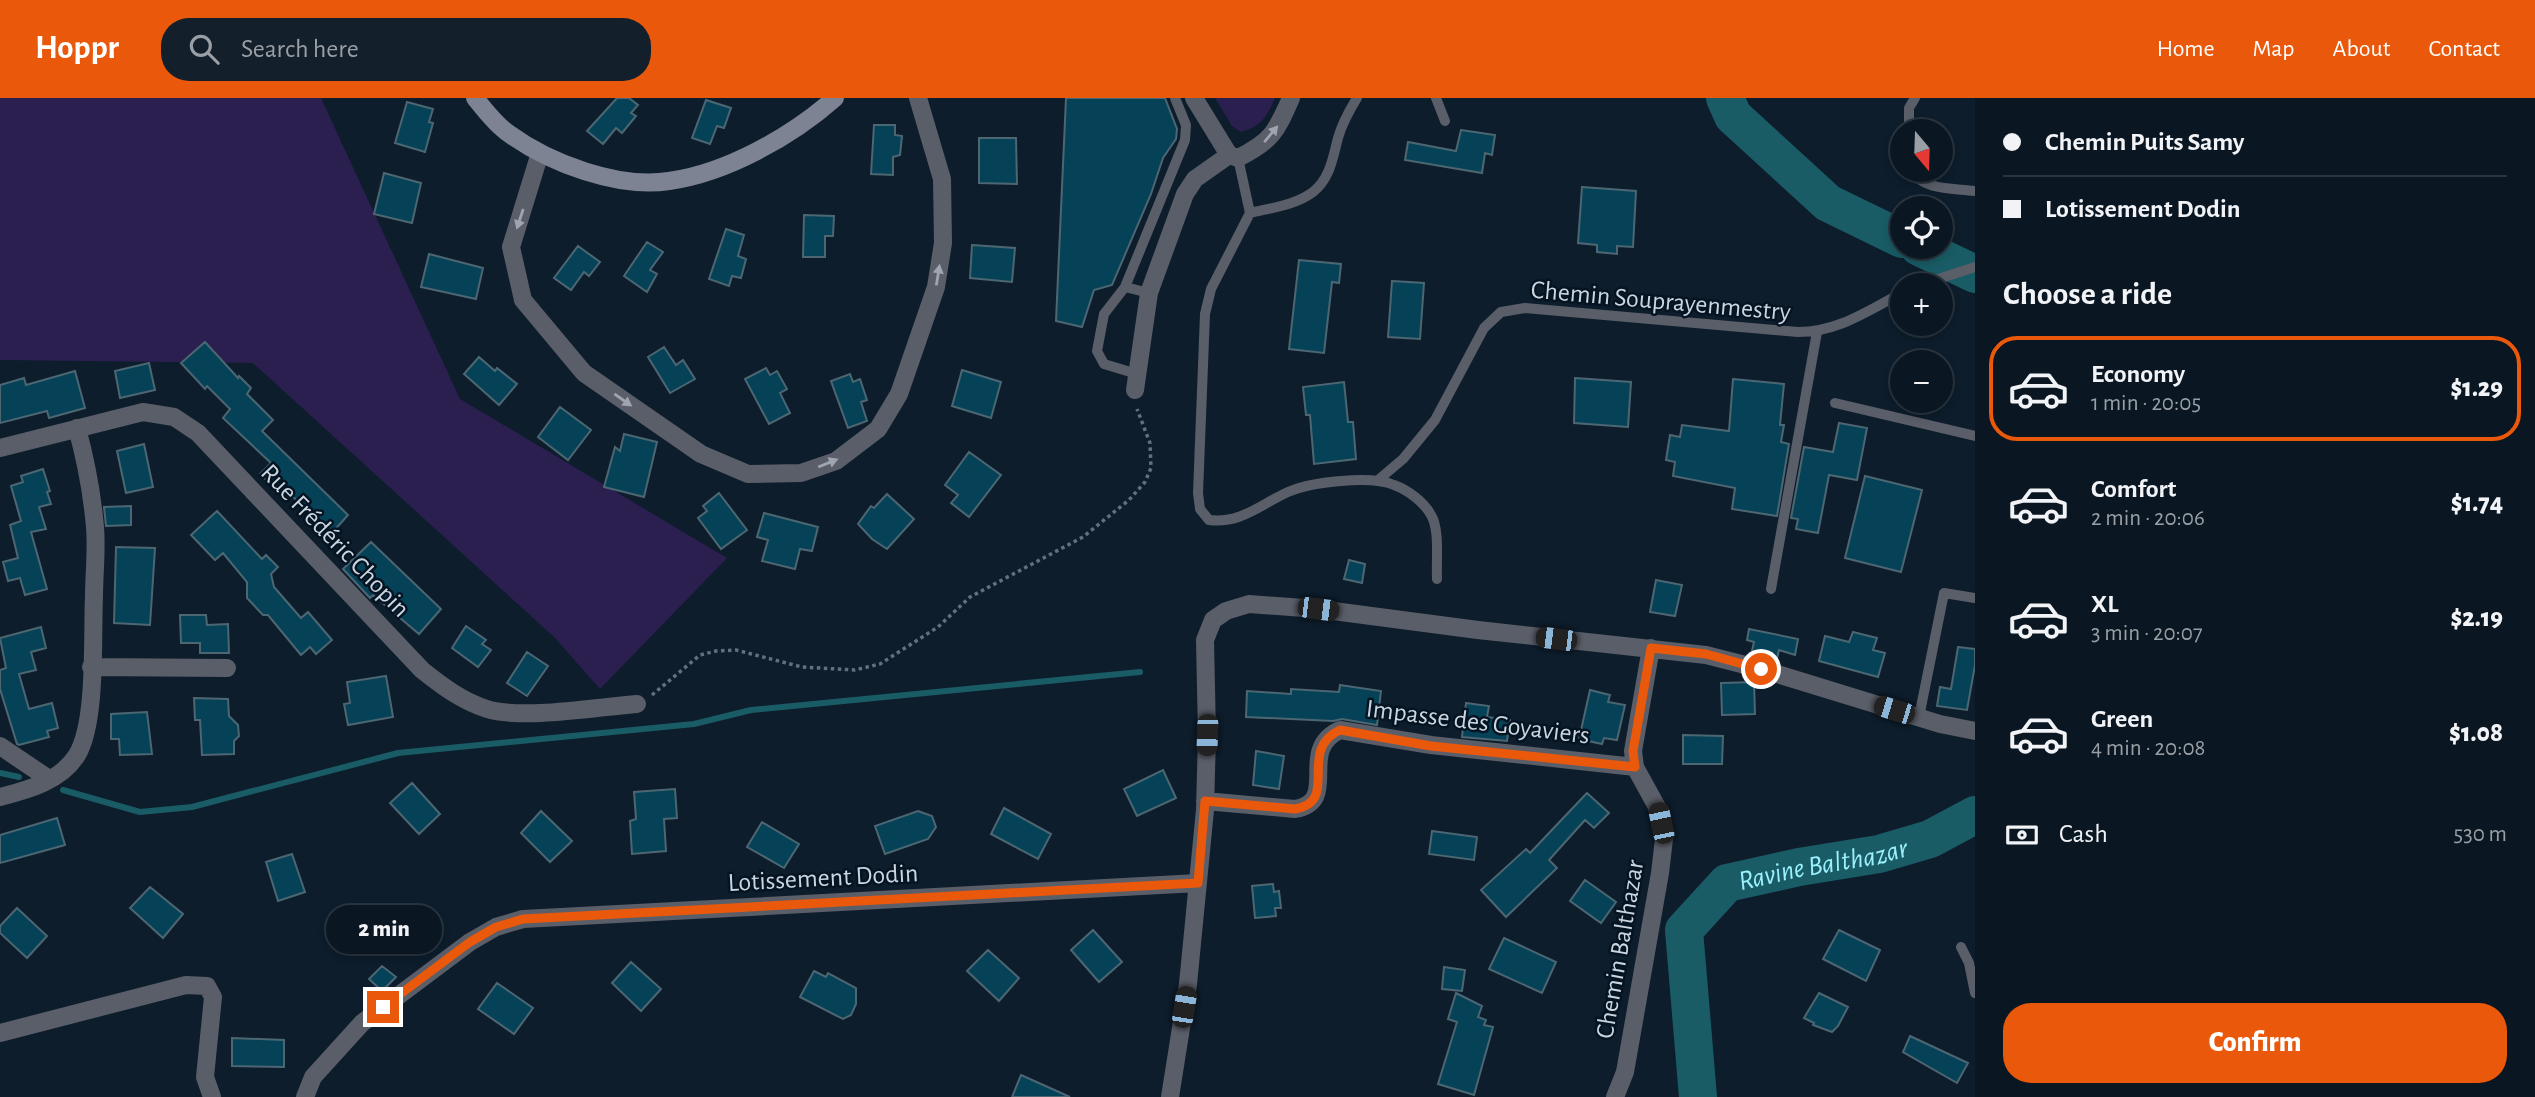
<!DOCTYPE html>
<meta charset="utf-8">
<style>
:root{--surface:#0a1621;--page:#131f2a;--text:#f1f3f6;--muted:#999fa5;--line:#2a353f;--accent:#ea580c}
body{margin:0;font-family:"Alegreya Sans",sans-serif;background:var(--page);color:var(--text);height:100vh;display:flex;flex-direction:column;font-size:26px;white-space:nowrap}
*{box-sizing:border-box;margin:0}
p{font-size:23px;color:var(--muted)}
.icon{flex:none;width:38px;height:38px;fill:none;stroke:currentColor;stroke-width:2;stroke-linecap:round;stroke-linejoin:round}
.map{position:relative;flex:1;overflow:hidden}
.panel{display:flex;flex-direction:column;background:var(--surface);width:560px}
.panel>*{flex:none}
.banner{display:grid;align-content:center;height:154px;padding:0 28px;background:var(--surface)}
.needle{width:46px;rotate:161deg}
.tools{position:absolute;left:1890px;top:21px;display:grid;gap:14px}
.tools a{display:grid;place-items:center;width:63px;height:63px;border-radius:50%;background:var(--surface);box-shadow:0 4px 10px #0003,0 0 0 2px var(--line);font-size:35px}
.end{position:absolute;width:32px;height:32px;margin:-16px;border:9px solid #ea580c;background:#fff;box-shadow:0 0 0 4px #fff}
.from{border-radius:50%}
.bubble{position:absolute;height:49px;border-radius:24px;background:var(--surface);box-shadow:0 4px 10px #0003,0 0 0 2px var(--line);font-size:23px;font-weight:800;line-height:49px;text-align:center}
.car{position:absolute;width:21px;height:42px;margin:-21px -10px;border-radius:9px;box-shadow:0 0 5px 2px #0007;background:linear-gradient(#222 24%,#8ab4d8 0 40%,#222 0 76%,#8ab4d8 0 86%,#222 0)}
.banner b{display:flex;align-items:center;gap:24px;height:66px;font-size:26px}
.banner b+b{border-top:2px solid var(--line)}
.banner i{width:18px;height:18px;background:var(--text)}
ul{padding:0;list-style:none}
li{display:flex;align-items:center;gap:21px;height:105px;margin:0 14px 10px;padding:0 14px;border:4px solid transparent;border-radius:28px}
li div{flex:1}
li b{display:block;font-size:26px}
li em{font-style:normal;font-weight:800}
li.active{border-color:var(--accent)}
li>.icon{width:63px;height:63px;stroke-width:1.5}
h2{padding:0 28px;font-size:32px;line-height:84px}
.pay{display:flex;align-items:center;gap:18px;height:77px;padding:0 28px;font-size:26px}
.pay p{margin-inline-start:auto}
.primary-button{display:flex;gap:14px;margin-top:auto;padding:14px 28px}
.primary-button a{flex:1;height:80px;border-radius:28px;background:var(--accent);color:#fff;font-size:28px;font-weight:800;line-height:80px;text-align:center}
header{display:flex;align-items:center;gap:42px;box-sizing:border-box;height:98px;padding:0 35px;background:var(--accent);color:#fff}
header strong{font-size:33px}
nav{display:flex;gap:38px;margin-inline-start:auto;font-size:24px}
.search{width:490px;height:63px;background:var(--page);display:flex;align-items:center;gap:18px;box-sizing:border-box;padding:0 24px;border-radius:28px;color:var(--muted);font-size:26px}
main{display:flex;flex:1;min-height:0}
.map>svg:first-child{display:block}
.green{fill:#2a1f4f}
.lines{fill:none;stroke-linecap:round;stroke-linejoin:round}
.stream{stroke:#195c65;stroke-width:6}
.river{stroke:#195c65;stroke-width:38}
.building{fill:#064257;stroke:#4c6672;stroke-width:2}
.path{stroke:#63707d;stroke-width:3.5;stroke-dasharray:3.5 3.5;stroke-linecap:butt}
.service{stroke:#5a5e68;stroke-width:10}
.minor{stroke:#5a5e68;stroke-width:18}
.secondary{stroke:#7d8393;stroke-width:18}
.oneway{fill:#9ea5b0}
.route{stroke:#ea580c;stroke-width:9}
.labels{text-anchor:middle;stroke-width:5;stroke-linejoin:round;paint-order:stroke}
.street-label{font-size:26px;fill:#cbd5e0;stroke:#051422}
.water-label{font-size:28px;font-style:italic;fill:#9bf0fd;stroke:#051422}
</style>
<header>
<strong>Hoppr</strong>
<div class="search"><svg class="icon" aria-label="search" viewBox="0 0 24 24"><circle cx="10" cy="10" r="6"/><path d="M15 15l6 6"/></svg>Search here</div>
<nav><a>Home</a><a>Map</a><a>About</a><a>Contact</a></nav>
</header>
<main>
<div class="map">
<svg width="1975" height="999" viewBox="0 0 1975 999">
<rect width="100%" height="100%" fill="#0d1d2c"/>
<!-- green -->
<path class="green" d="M0 0H321L460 301 727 460 600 591 554 539 253 265 0 262Z
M1215 0H1275C1267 19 1261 29 1241 34L1232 28Z"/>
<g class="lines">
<!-- stream -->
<path class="stream" d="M0 675 19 679
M63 692 140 714 192 709 398 655 694 626 751 612 1140 574"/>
<!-- river -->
<g class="river">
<path d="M1725 0 1733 18 1828 105 1902 141"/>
<path d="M1919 149 1975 176"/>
<path id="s1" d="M1698 999 1684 832 1727 785 1799 769 1879 756 1930 741 1975 717"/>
</g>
</g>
<!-- building -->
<path class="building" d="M617 0H629L638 7 631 15 636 18 622 35 616 30 603 46 587 33Z
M1066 0H1165L1177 31 1176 41 1163 60 1151 96 1112 187 1094 192 1082 229 1056 223Z
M706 2 731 10 724 30 717 28 710 46 692 40Z
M407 4 433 11 429 24 433 25 425 54 395 45Z
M874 27H895V37L902 38 900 57 893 59V77L871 76Z
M1461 32 1495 37 1492 57 1485 55 1482 75 1405 62 1408 44 1456 53Z
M979 40H1016L1017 86 979 85Z
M384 75 421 85 412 125 374 116Z
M1582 89 1636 93 1633 149 1617 148V156L1597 154V147L1578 145Z
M804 117 834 118 833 138H825V159H803Z
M726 131 744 137 738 158 746 161 741 180 732 178 729 188 709 181Z
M647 144 663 154 650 172 657 176 647 194 624 178Z
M972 147 1015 150 1012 184 970 180Z
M578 148 600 164 589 178 584 174 571 192 554 180Z
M429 156 483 170 476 201 421 189Z
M1299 162 1341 166 1339 185 1332 184 1324 255 1289 251Z
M1392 183 1424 185 1420 241 1388 239Z
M205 244 238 280 239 278 251 290 247 296 273 322 262 333 348 417 331 436 283 389 279 394 260 376 271 365 223 320 230 311 207 288 205 291 181 265Z
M664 249 676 267 683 262 695 281 670 295 648 259Z
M479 259 495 273 497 270 517 286 499 307 464 276Z
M149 265 155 292 120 300 115 273Z
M766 270 770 277 777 273 787 291 780 295 790 315 769 326 745 281Z
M962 272 1001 284 991 320 952 308Z
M75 273 85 310 49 320 47 313 0 325V287L24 280 26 287Z
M850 276 853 284 860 281 867 302 861 304 867 323 848 330 831 283Z
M1575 280 1631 284 1628 329 1574 325Z
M1733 281 1784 286 1780 327H1784L1781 344 1789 346 1777 418 1732 411 1735 390 1673 378 1675 364 1666 362 1670 337 1680 339 1682 327 1729 333Z
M1344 284 1348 324H1353L1356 361 1314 366 1310 317H1306L1303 289Z
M560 309 591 332 568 362 538 339Z
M1839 325 1867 330 1857 382 1829 377 1818 435 1796 431 1798 421 1791 420 1804 349 1833 354Z
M624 336 657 344 644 399 604 389 615 349 620 353Z
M144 346 153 389 126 395 117 353Z
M969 354 1001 377 969 419 951 405 958 397 945 387Z
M43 371 50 393 47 394 51 406 39 409 46 431 31 434 47 491 25 497 20 480 8 483 3 464 18 460 10 427 21 423 11 388 23 384 21 378Z
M1865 378 1922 392 1901 474 1845 460Z
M719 395 747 432 721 451 698 420 707 413 703 408Z
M887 396 914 421 887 451 872 441 858 426 871 408 874 410Z
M131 408V427L106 428 104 409Z
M217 413 262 461 266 457 278 469 271 476 274 489 301 520 308 514 332 542 316 556 310 549 301 557 268 517H263L247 500V484L223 455 215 462 191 437Z
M764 415 818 429 812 453 800 451 795 471 762 463 768 442 757 439Z
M371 444 441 511 419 536 373 497 370 500 343 471Z
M116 449 155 450 150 527 114 525Z
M1349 462 1365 466 1362 485 1344 481Z
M1656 482 1682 487 1675 518 1650 514Z
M180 517H206L207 527 228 526 229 555H200V545H181Z
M466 528 486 542 482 546 491 552 478 569 452 550Z
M41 529 46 550 31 554 36 572 19 576 29 611 52 605 58 630 47 633 49 639 19 647 17 646 0 591V572L6 570 0 540Z
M1749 531 1798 541 1795 557 1779 552 1776 564 1751 557 1754 544 1747 542Z
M1853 534 1877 540 1873 552 1885 555 1878 579 1819 563 1825 538 1849 544Z
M1958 549 1975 551V567L1967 612 1937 608 1940 589 1951 591Z
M527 554 548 568 527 598 507 585Z
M386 578 393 619 348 627 344 606 350 605 347 584Z
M1754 584 1755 616 1722 617 1721 585Z
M1340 587 1381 593 1377 627 1342 621 1333 623 1246 619 1247 593 1291 596V591L1339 594Z
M1590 592 1610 597 1608 604 1625 607 1617 642 1604 640 1602 646 1579 641Z
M194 600 228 601 229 618 238 627 239 638 234 643V656L202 657 200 622H195Z
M1466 605 1489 608 1487 619 1510 622 1507 643 1462 639Z
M147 614 152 656 120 657 119 641H111V616Z
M1683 637 1723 638 1722 666H1683Z
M1256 653 1284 658 1279 691 1253 687Z
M1163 672 1176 700 1137 718 1124 691Z
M412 685 440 716 419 736 390 705Z
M675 691 677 720 664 721 666 753 632 756 630 723 636 721 634 694Z
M1587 695 1609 715 1594 730 1585 722 1549 762 1557 770 1506 819 1481 792 1526 751 1530 755Z
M1004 710 1051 736 1038 761 991 736Z
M541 713 572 743 550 764 521 735Z
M918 713 932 718 936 729 928 741 885 756 875 728Z
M57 720 65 747 0 765V737Z
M762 724 799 746 784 770 747 749Z
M1432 733 1477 739 1474 762 1429 756Z
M292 756 305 794 278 803 266 764Z
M1585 782 1616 804 1601 825 1570 803Z
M1273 786 1274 794 1279 793 1281 810H1275L1276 818 1255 820 1252 788Z
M150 789 183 816 163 840 130 810Z
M17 810 47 838 27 860 0 835V828Z
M1093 832 1122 864 1099 884 1071 852Z
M1839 832 1880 852 1866 883 1823 861Z
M1504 840 1556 864 1542 895 1489 871Z
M988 852 1019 880 999 903 967 873Z
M631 864 661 891 641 913 612 885Z
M382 868 396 879 382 893 369 881Z
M1444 869 1465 872 1462 893 1442 891Z
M814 873 826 879 828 875 856 890V906L851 917 843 921 800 899Z
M497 885 533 910 514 936 478 911Z
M1456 895 1482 908 1478 919 1486 922 1484 927 1493 929 1474 997 1438 986 1457 924 1448 921Z
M1819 895 1848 909 1838 928 1832 934 1813 927 1814 925 1804 920Z
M1910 938 1968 965 1957 985 1903 954Z
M232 940 284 942V969L232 968Z
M1021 977 1070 999H1012Z"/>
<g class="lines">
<!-- path -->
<path class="path" d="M652 597 700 557 716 553 736 552 802 569 855 572 880 566 938 529 970 499 1083 439 1129 402 1145 384 1151 370 1150 345 1137 311"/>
<!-- service -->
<path class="service" d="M1436 0 1445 23
M1909 33V10L1915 0
M1238 60 1250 115 1211 191 1205 216 1198 395 1200 411 1209 422C1241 426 1261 406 1288 394 1311 384 1371 377 1394 387 1408 392 1424 404 1431 417 1440 431 1436 464 1437 481
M1910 72C1924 93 1952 90 1975 93
M1250 115C1270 110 1296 107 1313 94 1330 81 1333 59 1338 40 1342 26 1349 13 1357 0
M1920 187 1975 169
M1125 189 1104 216 1097 253 1104 266 1137 276
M1149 195 1125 189 1185 42 1186 27 1175 0
M1835 305 1975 338
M1377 383 1403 361 1435 322 1484 230 1501 214 1525 210 1798 234C1838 234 1867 213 1902 195
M1771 491 1817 234
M1919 619 1944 495 1975 500
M1961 849 1969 865 1975 895"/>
<!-- minor -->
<path class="minor" d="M1194 0 1229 57 1238 60C1272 43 1276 34 1291 0
M540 55 511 149 523 202 584 275 701 356 748 376 801 375 836 363 878 331 899 296 936 189 943 145 942 81 918 0
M1135 292 1149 195 1185 96 1195 81 1229 57
M0 350 143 314 174 319 198 335 422 572C442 588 462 603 487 611 523 622 597 609 637 606
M91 569 227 570
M0 648 49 681
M0 699C28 692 61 683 77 657 97 624 92 538 94 499 94 476 97 452 95 429 92 395 86 363 77 330
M1205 703 1295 711C1341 703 1296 652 1340 632L1431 647 1635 669
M0 935 186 887 207 888 213 899 205 979 212 999
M305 999 313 979 362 925 470 844 496 829 523 821 1198 785
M1170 999 1188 886 1205 712 1207 637 1205 542 1213 522 1226 513 1249 506 1318 511 1478 532 1706 557 1761 571 1940 626 1975 633
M1615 999 1625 974 1660 775 1664 741 1657 709 1635 669 1633 653 1651 550"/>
<!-- secondary -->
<path class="secondary" d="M475 0C485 12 495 26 508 35 549 65 618 91 669 83 727 75 792 38 835 0"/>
</g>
<!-- one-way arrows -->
<defs><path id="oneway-solid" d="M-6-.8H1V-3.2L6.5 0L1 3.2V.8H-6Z" transform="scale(1.75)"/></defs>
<g class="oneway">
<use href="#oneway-solid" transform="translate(1271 36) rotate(-50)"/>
<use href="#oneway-solid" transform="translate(520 121) rotate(108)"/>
<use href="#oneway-solid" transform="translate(938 177) rotate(-81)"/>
<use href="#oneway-solid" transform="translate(623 302) rotate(35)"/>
<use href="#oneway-solid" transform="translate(828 365) rotate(-22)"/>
</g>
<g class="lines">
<!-- route -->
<path class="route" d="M383 909 470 844 496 829 523 821 1198 785 1205 703 1295 711C1341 703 1296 652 1340 632L1431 648 1635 669 1633 653 1651 550 1706 556 1761 571"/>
</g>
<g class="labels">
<!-- street labels -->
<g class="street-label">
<text transform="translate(1661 202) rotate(5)" y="9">Chemin Souprayenmestry</text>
<text transform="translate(336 442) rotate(46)" y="9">Rue Frédéric Chopin</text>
<text transform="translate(1478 623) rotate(7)" y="9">Impasse des Goyaviers</text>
<text transform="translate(823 779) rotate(-3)" y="9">Lotissement Dodin</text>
<text transform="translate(1619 851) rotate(-80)" y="9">Chemin Balthazar</text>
</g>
<!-- water labels -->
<g class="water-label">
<text dy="10" stroke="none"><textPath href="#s1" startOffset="329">Ravine Balthazar</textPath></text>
</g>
</g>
</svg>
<div class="tools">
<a><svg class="needle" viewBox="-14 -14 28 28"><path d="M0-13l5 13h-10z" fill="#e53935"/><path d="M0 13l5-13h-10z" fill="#999fa5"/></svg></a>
<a><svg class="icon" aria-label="locate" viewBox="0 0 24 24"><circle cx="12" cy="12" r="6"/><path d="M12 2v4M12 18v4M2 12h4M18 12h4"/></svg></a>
<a>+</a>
<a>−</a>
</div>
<i class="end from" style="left:1761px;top:571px"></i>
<i class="end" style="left:383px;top:909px"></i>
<div class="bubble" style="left:326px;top:807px;width:116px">2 min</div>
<i class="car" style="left:1318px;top:511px;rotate:97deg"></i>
<i class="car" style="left:1556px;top:541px;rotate:277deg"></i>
<i class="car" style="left:1894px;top:612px;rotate:287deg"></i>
<i class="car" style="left:1207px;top:637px;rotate:182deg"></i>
<i class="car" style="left:1661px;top:725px;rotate:348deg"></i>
<i class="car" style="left:1184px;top:909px;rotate:9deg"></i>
</div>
<section class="panel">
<div class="banner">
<b><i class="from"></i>Chemin Puits Samy</b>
<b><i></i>Lotissement Dodin</b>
</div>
<h2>Choose a ride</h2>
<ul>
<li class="active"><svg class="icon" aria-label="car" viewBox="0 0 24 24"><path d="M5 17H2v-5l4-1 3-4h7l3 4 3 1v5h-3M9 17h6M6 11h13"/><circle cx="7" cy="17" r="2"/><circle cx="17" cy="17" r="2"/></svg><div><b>Economy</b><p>1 min · 20:05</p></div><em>$1.29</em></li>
<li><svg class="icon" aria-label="car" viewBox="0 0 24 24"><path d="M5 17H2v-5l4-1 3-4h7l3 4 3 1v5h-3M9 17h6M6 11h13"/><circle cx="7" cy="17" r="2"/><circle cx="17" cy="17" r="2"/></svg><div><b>Comfort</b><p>2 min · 20:06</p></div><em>$1.74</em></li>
<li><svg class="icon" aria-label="car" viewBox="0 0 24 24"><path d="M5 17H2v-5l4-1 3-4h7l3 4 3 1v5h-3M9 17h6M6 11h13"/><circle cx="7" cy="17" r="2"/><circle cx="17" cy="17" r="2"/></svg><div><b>XL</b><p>3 min · 20:07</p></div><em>$2.19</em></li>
<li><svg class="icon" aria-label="car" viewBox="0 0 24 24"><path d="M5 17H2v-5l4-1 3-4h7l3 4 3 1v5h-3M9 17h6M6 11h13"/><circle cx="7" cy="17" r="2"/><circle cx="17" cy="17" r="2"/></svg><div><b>Green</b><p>4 min · 20:08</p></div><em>$1.08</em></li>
</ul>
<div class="pay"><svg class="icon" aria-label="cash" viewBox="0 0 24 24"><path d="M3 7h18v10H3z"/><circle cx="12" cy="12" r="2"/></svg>Cash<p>530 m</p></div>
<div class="primary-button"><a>Confirm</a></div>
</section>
</main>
